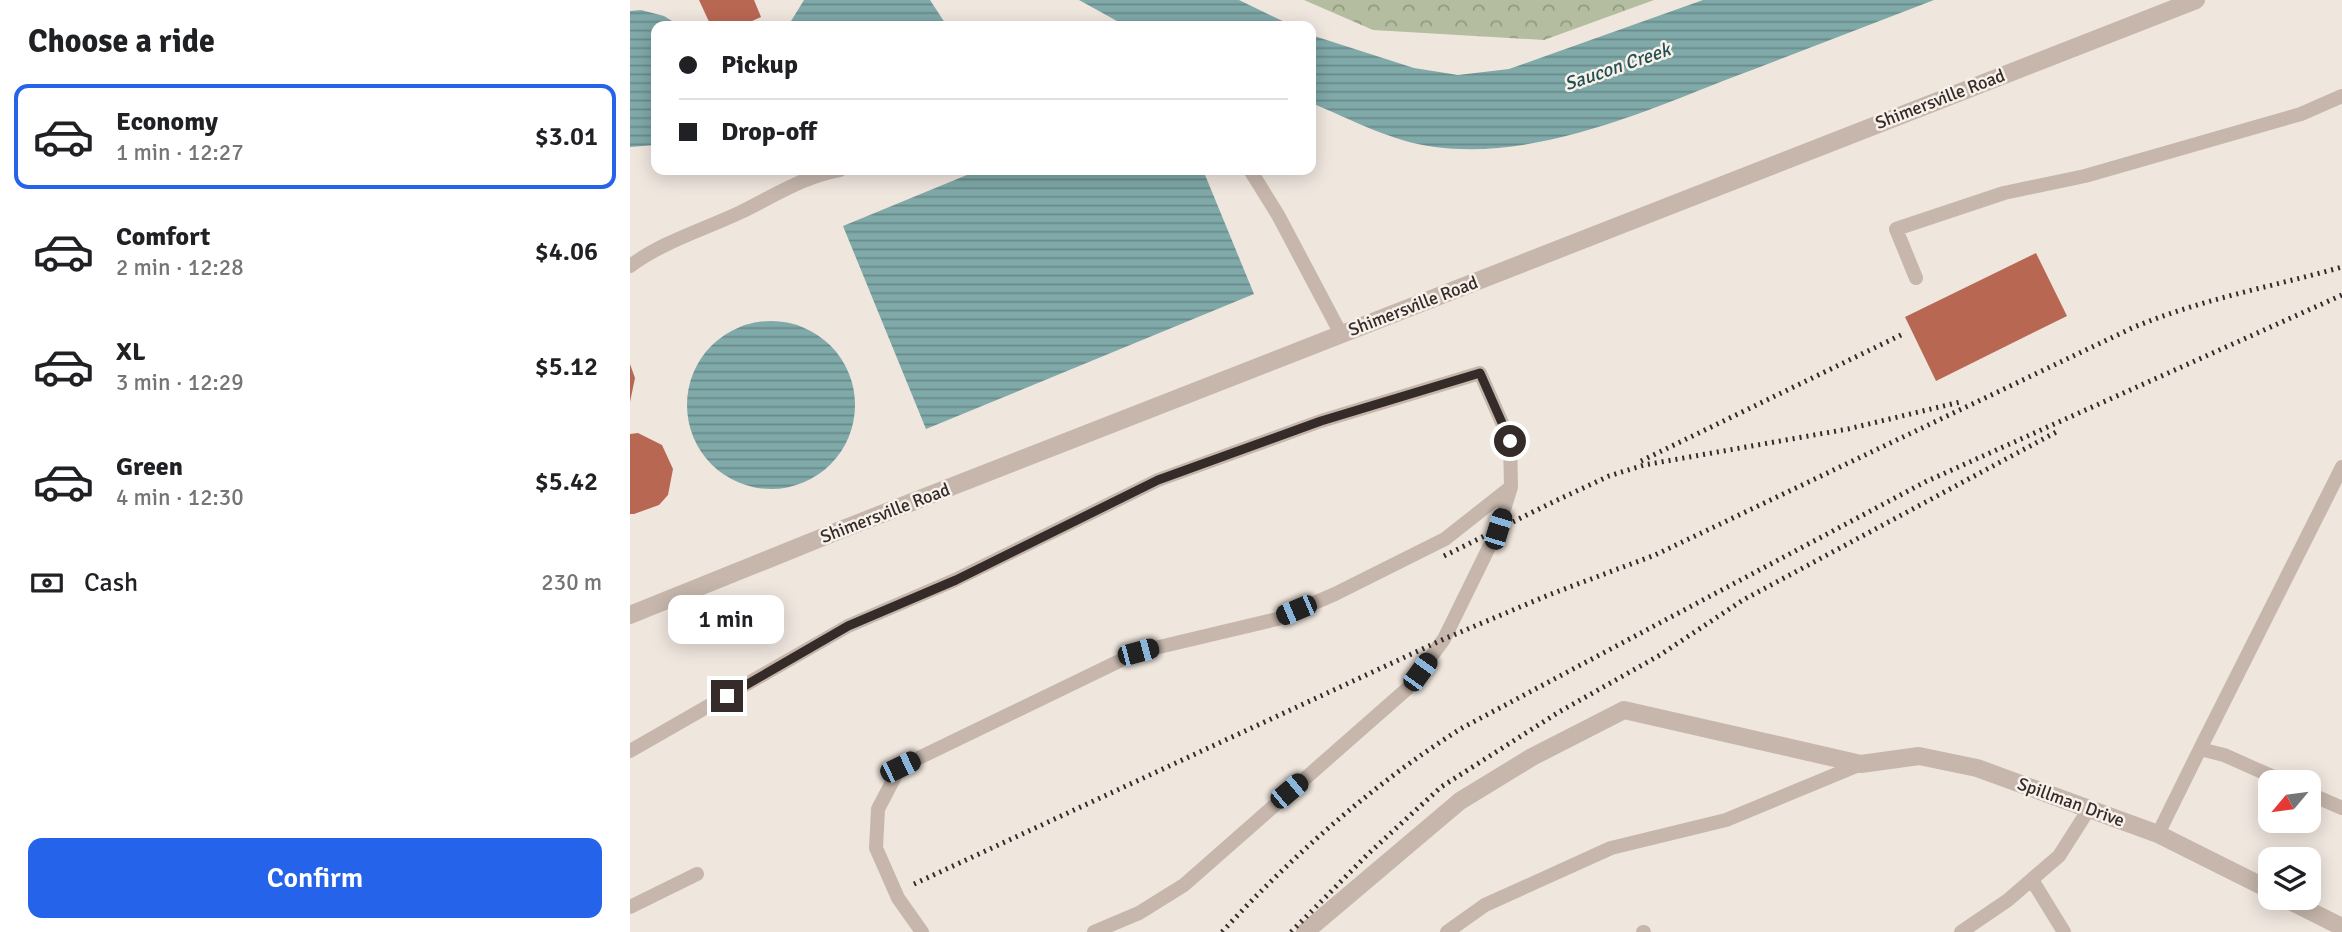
<!DOCTYPE html>
<meta charset="utf-8">
<style>
:root{--surface:#fff;--page:#f2f2f2;--text:#202124;--muted:#757577;--line:#e0e0e0;--accent:#2563eb}
body{margin:0;font-family:Signika,sans-serif;background:var(--page);color:var(--text);height:100vh;display:flex;flex-direction:column;font-size:26px;white-space:nowrap}
*{box-sizing:border-box;margin:0}
p{font-size:23px;color:var(--muted)}
.icon{flex:none;width:38px;height:38px;fill:none;stroke:currentColor;stroke-width:2;stroke-linecap:round;stroke-linejoin:round}
.map{position:relative;flex:1;overflow:hidden}
.drawer{display:flex;flex-direction:column;background:var(--surface);width:630px}
.drawer>*{flex:none}
.top-card{position:absolute;left:21px;top:21px;width:665px;height:154px;border-radius:14px;box-shadow:0 4px 18px #0003;display:grid;align-content:center;height:154px;padding:0 28px;background:var(--surface)}
.needle{width:46px;rotate:241deg}
.tools{position:absolute;left:1628px;top:770px;display:grid;gap:14px}
.tools a{display:grid;place-items:center;width:63px;height:63px;border-radius:14px;background:var(--surface);box-shadow:0 4px 18px #0003;font-size:35px}
.end{position:absolute;width:32px;height:32px;margin:-16px;border:9px solid #352c29;background:#fff;box-shadow:0 0 0 4px #fff}
.from{border-radius:50%}
.bubble{position:absolute;height:49px;border-radius:14px;background:var(--surface);box-shadow:0 4px 18px #0003;font-size:23px;font-weight:600;line-height:49px;text-align:center}
.car{position:absolute;width:21px;height:42px;margin:-21px -10px;border-radius:9px;box-shadow:0 0 5px 2px #0007;background:linear-gradient(#222 24%,#8ab4d8 0 40%,#222 0 76%,#8ab4d8 0 86%,#222 0)}
.top-card b{display:flex;align-items:center;gap:24px;height:66px;font-size:26px}
.top-card b+b{border-top:2px solid var(--line)}
.top-card i{width:18px;height:18px;background:var(--text)}
ul{padding:0;list-style:none}
li{display:flex;align-items:center;gap:21px;height:105px;margin:0 14px 10px;padding:0 14px;border:4px solid transparent;border-radius:14px}
li div{flex:1}
li b{display:block;font-size:26px}
li em{font-style:normal;font-weight:600}
li.on{border-color:var(--accent)}
li>.icon{width:63px;height:63px;stroke-width:1.5}
h2{padding:0 28px;font-size:32px;line-height:84px}
.pay{display:flex;align-items:center;gap:18px;height:77px;padding:0 28px;font-size:26px}
.pay p{margin-inline-start:auto}
.action{display:flex;gap:14px;margin-top:auto;padding:14px 28px}
.action a{flex:1;height:80px;border-radius:14px;background:var(--accent);color:#fff;font-size:28px;font-weight:600;line-height:80px;text-align:center}
main{display:flex;flex:1;min-height:0}
.map>svg:first-child{display:block}
.forest{fill:url(#forest-crowns)}
.water{fill:url(#water-rules)}
.building{fill:#b86753}
.lines{fill:none;stroke-linecap:round;stroke-linejoin:round}
.service{stroke:#c6b6ab;stroke-width:14}
.minor{stroke:#c6b6ab;stroke-width:18}
.tertiary{stroke:#c6b6ab;stroke-width:18}
.rail{stroke:#352c29;stroke-width:5;stroke-dasharray:2 5;stroke-linecap:butt}
.route{stroke:#352c29;stroke-width:9}
.labels{text-anchor:middle;stroke-width:5;stroke-linejoin:round;paint-order:stroke}
.street-label{font-size:18px;fill:#352c29;stroke:#f8f0ea}
.water-label{font-size:19px;font-style:italic;fill:#235152;stroke:#f8f0ea}
</style>
<main>
<section class="drawer">
<h2>Choose a ride</h2>
<ul>
<li class="on"><svg class="icon" aria-label="car" viewBox="0 0 24 24"><path d="M5 17H2v-5l4-1 3-4h7l3 4 3 1v5h-3M9 17h6M6 11h13"/><circle cx="7" cy="17" r="2"/><circle cx="17" cy="17" r="2"/></svg><div><b>Economy</b><p>1 min · 12:27</p></div><em>$3.01</em></li>
<li><svg class="icon" aria-label="car" viewBox="0 0 24 24"><path d="M5 17H2v-5l4-1 3-4h7l3 4 3 1v5h-3M9 17h6M6 11h13"/><circle cx="7" cy="17" r="2"/><circle cx="17" cy="17" r="2"/></svg><div><b>Comfort</b><p>2 min · 12:28</p></div><em>$4.06</em></li>
<li><svg class="icon" aria-label="car" viewBox="0 0 24 24"><path d="M5 17H2v-5l4-1 3-4h7l3 4 3 1v5h-3M9 17h6M6 11h13"/><circle cx="7" cy="17" r="2"/><circle cx="17" cy="17" r="2"/></svg><div><b>XL</b><p>3 min · 12:29</p></div><em>$5.12</em></li>
<li><svg class="icon" aria-label="car" viewBox="0 0 24 24"><path d="M5 17H2v-5l4-1 3-4h7l3 4 3 1v5h-3M9 17h6M6 11h13"/><circle cx="7" cy="17" r="2"/><circle cx="17" cy="17" r="2"/></svg><div><b>Green</b><p>4 min · 12:30</p></div><em>$5.42</em></li>
</ul>
<div class="pay"><svg class="icon" aria-label="cash" viewBox="0 0 24 24"><path d="M3 7h18v10H3z"/><circle cx="12" cy="12" r="2"/></svg>Cash<p>230 m</p></div>
<div class="action"><a>Confirm</a></div>
</section>
<div class="map">
<svg width="1712" height="932" viewBox="0 0 1712 932">
<defs>
<pattern id="forest-crowns" width="20" height="18" patternUnits="userSpaceOnUse" patternTransform="scale(1.75)"><rect width="20" height="18" fill="#b4bd9f"/><path d="M2 6a3 3 0 1 1 6 0M12 15a3 3 0 1 1 6 0" fill="none" stroke="#939a82"/></pattern>
<pattern id="water-rules" width="6" height="5" patternUnits="userSpaceOnUse" patternTransform="scale(1.75)"><rect width="6" height="5" fill="#80a9a9"/><path d="M0 2.5h6" fill="none" stroke="#6a8a8a"/></pattern>
</defs>
<rect width="100%" height="100%" fill="#efe6de"/>
<!-- forest -->
<path class="forest" d="M674 0H1024L914 40 743 30Z"/>
<!-- water -->
<path class="water" d="M174 0H300L317 26H158Z
M449 0H609L663 26H496Z
M1073 0H1304C1238 25 1172 51 1106 76 1013 112 907 160 805 147 762 142 721 119 681 103V35L784 68 828 75 879 69Z
M11 10 34 16 50 26H26V145L0 147V11Z
M349 170H573L624 294 296 429 213 226Z
M57 405a84 84 0 1 1 168 0a84 84 0 1 1-168 0Z"/>
<!-- building -->
<path class="building" d="M69 0H124L131 17 111 26H81Z
M1406 253 1437 316 1306 381 1275 317Z
M0 364 5 378 0 402Z
M8 433 32 445 43 469 38 495 29 505 4 514H0V434Z"/>
<g class="lines">
<!-- service -->
<path class="service" d="M620 170 648 215 711 334
M0 266C34 241 73 230 111 212 144 196 174 176 210 170
M1286 278 1266 229 1374 193 1455 176 1671 114 1712 96
M1570 749 1712 467
M0 751 218 626 325 580 528 480 691 421 850 373 880 441 881 487 868 529 814 639 778 688 554 885 509 913 464 932
M1678 793 1712 808
M1528 834 1570 749 1594 755 1655 782
M1402 880 1434 932
M0 907 67 874
M292 932 268 898 246 848 248 809 270 767 508 652 647 619 705 594 815 539 881 487
M817 932 855 905 981 848 1096 820 1231 764
M1013 932H1014
M1331 932 1378 900 1429 856 1459 809"/>
<!-- minor -->
<path class="minor" d="M1654 898 1712 927
M675 932 830 801 902 757 994 710 1231 764 1289 756 1347 768 1528 834 1640 890"/>
<!-- tertiary -->
<path class="tertiary" d="M0 615 208 531 1566 0"/>
<!-- rail -->
<path class="rail" d="M1011 461 1275 333
M814 556 923 502 979 476 1014 465 1218 429 1330 402
M284 884 814 639 921 594 1025 555 1502 328C1571 299 1641 287 1712 267
M592 932C662 856 744 783 832 728L1295 482 1712 295
M661 932 738 854 811 787 929 712 1030 655 1113 600 1430 430"/>
</g>
<g class="lines">
<!-- route -->
<path class="route" d="M97 696 218 626 326 580 528 480 691 421 850 373 880 441"/>
</g>
<g class="labels">
<!-- street labels -->
<g class="street-label">
<text transform="translate(1310 99) rotate(-21)" y="6">Shimersville Road</text>
<text transform="translate(783 306) rotate(-21)" y="6">Shimersville Road</text>
<text transform="translate(255 513) rotate(-21)" y="6">Shimersville Road</text>
<text transform="translate(1441 802) rotate(20)" y="6">Spillman Drive</text>
</g>
<!-- water labels -->
<g class="water-label">
<text transform="translate(987 66) rotate(-19)" y="7">Saucon Creek</text>
</g>
</g>
</svg>
<div class="tools">
<a><svg class="needle" viewBox="-14 -14 28 28"><path d="M0-13l5 13h-10z" fill="#e53935"/><path d="M0 13l5-13h-10z" fill="#757577"/></svg></a>
<a><svg class="icon" aria-label="layers" viewBox="0 0 24 24"><path d="M12 4l9 5-9 5-9-5zM3 14l9 5 9-5"/></svg></a>
</div>
<i class="end from" style="left:880px;top:441px"></i>
<i class="end" style="left:97px;top:696px"></i>
<div class="bubble" style="left:38px;top:595px;width:116px">1 min</div>
<i class="car" style="left:868px;top:529px;rotate:17deg"></i>
<i class="car" style="left:666px;top:610px;rotate:247deg"></i>
<i class="car" style="left:508px;top:652px;rotate:75deg"></i>
<i class="car" style="left:790px;top:672px;rotate:36deg"></i>
<i class="car" style="left:270px;top:767px;rotate:64deg"></i>
<i class="car" style="left:659px;top:791px;rotate:50deg"></i>
<div class="top-card">
<b><i class="from"></i>Pickup</b>
<b><i></i>Drop-off</b>
</div>
</div>
</main>
